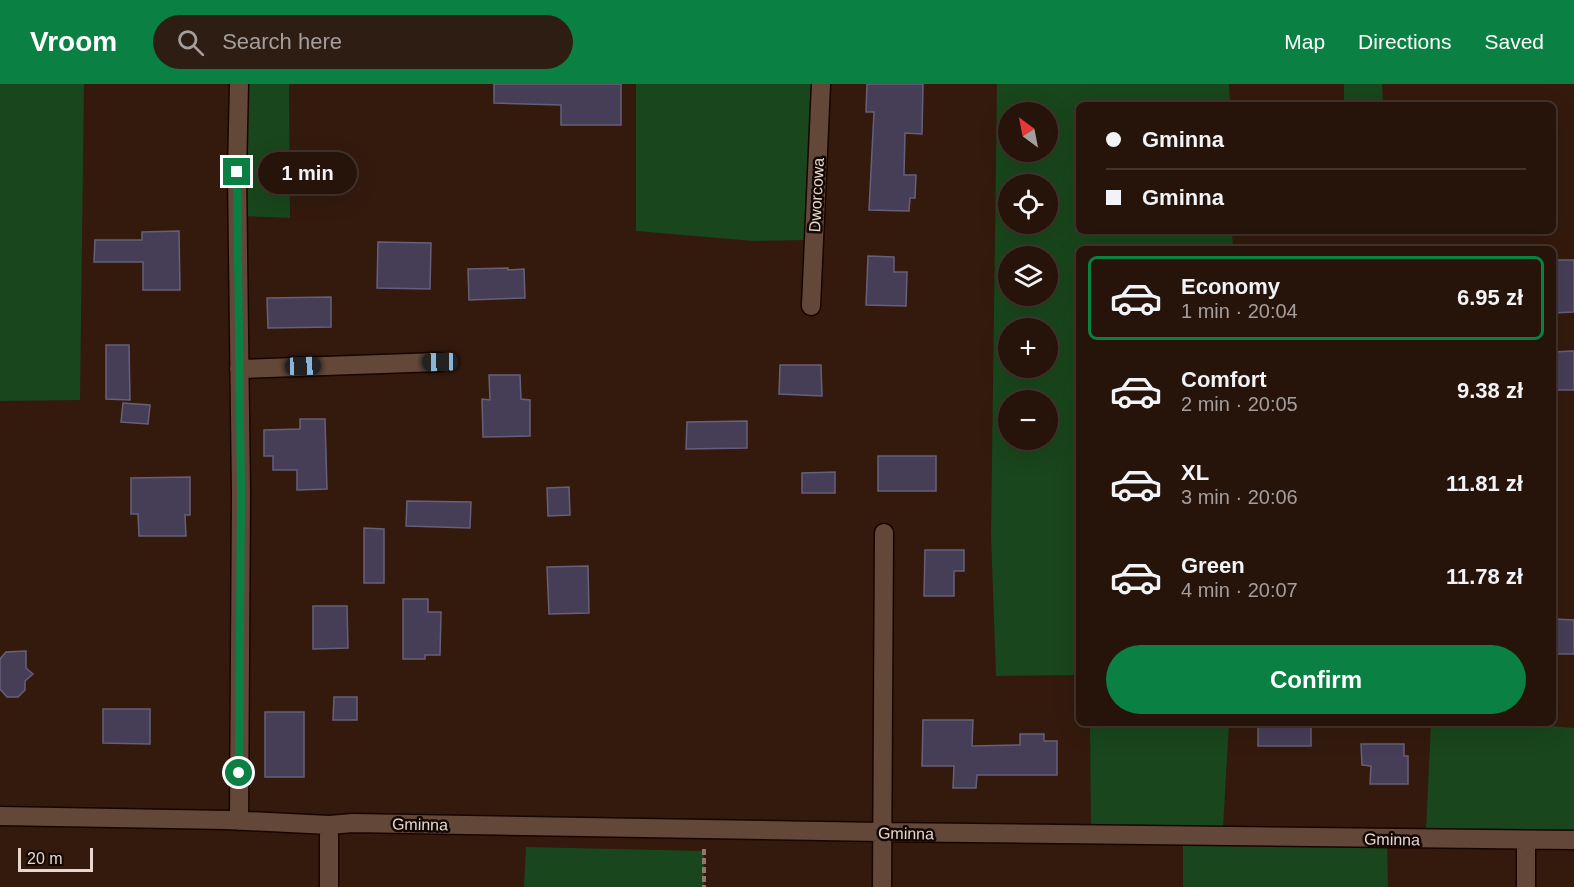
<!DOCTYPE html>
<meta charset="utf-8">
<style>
:root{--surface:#26140a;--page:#2e1d13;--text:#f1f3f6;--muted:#a49e9c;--line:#42332b;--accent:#0b8043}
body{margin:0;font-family:Helvetica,sans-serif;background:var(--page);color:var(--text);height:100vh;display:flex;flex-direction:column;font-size:22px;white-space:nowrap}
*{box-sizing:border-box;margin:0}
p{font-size:20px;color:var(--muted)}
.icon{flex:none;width:33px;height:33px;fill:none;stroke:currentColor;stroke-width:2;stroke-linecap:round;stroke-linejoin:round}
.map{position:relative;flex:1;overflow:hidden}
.drawer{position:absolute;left:1076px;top:162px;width:480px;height:480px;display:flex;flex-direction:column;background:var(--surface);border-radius:9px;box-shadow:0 6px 24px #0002,0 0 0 2px var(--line)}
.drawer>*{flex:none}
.hud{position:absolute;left:1076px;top:18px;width:480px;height:132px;border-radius:9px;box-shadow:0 6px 24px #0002,0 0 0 2px var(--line);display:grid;align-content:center;height:132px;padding:0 30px;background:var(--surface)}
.needle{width:39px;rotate:328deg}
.tools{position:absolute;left:998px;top:18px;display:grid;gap:12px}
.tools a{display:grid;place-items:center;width:60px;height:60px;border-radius:50%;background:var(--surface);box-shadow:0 6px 24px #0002,0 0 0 2px var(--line);font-size:30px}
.scale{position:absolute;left:18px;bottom:15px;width:75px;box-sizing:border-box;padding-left:6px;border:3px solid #e8d7ce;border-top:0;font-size:16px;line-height:21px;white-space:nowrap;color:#e8d7ce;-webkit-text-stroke:4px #130804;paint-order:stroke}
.end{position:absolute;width:27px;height:27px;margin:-14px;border:8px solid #0b8043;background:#fff;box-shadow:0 0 0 3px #fff}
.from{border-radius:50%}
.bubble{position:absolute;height:42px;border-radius:21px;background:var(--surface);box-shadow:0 6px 24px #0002,0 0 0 2px var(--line);font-size:20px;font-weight:600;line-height:42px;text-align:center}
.car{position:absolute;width:18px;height:36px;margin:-18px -9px;border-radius:8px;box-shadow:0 0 4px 2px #0007;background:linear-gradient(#222 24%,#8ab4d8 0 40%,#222 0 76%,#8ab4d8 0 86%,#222 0)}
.hud b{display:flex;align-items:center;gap:21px;height:57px;font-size:22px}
.hud b+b{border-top:2px solid var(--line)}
.hud i{width:15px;height:15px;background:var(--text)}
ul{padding:10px 0 0;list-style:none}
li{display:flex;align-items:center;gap:18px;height:84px;margin:0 12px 9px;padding:0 18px;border:3px solid transparent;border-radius:9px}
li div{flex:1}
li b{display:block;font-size:22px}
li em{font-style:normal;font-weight:600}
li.active{border-color:var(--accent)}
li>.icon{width:54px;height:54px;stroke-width:1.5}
.cta{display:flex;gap:12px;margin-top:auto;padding:12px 30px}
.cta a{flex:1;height:69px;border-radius:36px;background:var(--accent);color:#fff;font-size:24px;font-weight:600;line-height:69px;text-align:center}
header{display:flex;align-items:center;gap:36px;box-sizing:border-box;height:84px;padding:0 30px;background:var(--accent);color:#fff}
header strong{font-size:28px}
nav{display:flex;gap:33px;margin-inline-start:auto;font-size:21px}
.search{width:420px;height:54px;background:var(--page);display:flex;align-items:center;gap:15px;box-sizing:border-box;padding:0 21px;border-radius:33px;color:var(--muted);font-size:22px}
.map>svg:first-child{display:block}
.green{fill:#19461c;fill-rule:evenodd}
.building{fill:#463e57;stroke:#675f7a;stroke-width:1.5}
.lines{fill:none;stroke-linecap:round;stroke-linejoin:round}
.minor-casing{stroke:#190500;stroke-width:21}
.path{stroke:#8e796e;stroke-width:4;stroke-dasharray:6 3;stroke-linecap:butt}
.minor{stroke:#634739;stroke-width:18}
.route{stroke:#0b8043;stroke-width:8}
.labels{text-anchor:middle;stroke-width:5;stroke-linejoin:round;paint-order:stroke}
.street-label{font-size:16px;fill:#e8d7ce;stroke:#130804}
</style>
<header>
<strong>Vroom</strong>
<div class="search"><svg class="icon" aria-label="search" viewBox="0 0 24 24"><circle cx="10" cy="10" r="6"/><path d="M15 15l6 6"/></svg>Search here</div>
<nav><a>Map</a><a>Directions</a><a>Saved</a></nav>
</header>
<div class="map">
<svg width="1574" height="803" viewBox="0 0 1574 803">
<rect width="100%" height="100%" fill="#331a0d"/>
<!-- green -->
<path class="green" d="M0 0H84L80 316 0 317Z
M245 0H289L290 134 243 132Z
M636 0H814L808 90V156L754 157 636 147Z
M997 0H1229L1230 21H1078V147H1232L1233 165H1078V591L996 592 991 451ZM1008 28H1047V68H1008ZM1008 100H1047V140H1008ZM1008 172H1047V212H1008ZM1008 244H1047V284H1008ZM1008 316H1047V356H1008Z
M1344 0H1382L1383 21H1344Z
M1090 639H1229L1223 744 1091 743Z
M1431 639H1515L1574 644V748L1426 747Z
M1345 759 1387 760 1388 803H1183V761Z
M526 763 704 767V803H524Z"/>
<!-- building -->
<path class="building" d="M494 0H621V41H561V21L494 19Z
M867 0H923L922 50 905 49 904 91H916L915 114H910L909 127 869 126 874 28H866Z
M179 147 180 206H143V178H94L95 156H142V148Z
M378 158 431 159 430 205 377 204Z
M868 172 894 173V188H907L906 222 866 221Z
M1552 176H1574V228L1552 229Z
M508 184V186L524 185 525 214 469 216 468 185Z
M331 213V243L268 244 267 214Z
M106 261H129L130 316 106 315Z
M1574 267V306H1552V268Z
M780 281H821L822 312 779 310Z
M489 291H520L521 315 530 316V352L483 353 482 315 490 316Z
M123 319 150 321 148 340 121 338Z
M300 335H325L327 405 297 406V386H273V372H264V346L300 345Z
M747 337V364L686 365 687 338Z
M878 372H936V407H878Z
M835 388V409H802V389Z
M190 393V431H185L186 452H139L138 430H131V394Z
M569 403 570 431 548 432 547 404Z
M407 417 471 418 470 444 406 442Z
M364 444 384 445V499H364Z
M925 466H964V487H954V512H924Z
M588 482 589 529 549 530 547 483Z
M403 515H428V528H441L440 571H425V575H403Z
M313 522H347L348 564 313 565Z
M1555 535 1574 536V570H1554Z
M26 567V584L33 590 25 597V606L18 613H7L0 605V575L6 568Z
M334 613H357V636H333Z
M103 625H150V660L103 659Z
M265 628H304V693H265Z
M923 636H973L972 662 1020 661V650H1044V657H1057V691H977L976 704H953L954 682H922Z
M1258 639H1311V662H1258Z
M1361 660H1404V672H1408V700H1370L1371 682 1362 681Z"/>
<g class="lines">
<defs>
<path id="minor" d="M239 0 237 88 241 409 239 737
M811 222 821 0
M239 285 439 278
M0 732 227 736 329 741 353 739 881 748 1574 756
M329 741V803
M1526 757V803
M882 803 884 449"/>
</defs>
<!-- minor casing -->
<use href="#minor" class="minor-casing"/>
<!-- path -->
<path class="path" d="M704 765V803"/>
<!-- minor -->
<use href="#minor" class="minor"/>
</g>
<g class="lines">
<!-- route -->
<path class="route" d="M237 88 241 409 239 689"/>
</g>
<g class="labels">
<!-- street labels -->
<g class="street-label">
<text transform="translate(816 111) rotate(-87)" y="6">Dworcowa</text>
<text transform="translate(420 740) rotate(1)" y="6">Gminna</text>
<text transform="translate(906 749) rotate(1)" y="6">Gminna</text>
<text transform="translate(1392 755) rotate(1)" y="6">Gminna</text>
</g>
</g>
</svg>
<div class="tools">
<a><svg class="needle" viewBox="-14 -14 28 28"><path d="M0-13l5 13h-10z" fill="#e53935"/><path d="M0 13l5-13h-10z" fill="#a49e9c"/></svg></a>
<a><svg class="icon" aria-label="locate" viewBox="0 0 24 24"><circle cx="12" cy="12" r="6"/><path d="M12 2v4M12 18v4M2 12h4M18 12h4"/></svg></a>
<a><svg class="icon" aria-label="layers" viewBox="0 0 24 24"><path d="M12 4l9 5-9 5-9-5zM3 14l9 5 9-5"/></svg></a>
<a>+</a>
<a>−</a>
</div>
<div class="scale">20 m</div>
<i class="end from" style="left:239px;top:689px"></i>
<i class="end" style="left:237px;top:88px"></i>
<div class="bubble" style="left:258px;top:68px;width:99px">1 min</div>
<i class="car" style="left:440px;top:278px;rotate:269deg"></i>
<i class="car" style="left:303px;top:282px;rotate:88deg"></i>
<div class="hud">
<b><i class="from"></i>Gminna</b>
<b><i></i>Gminna</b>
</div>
<section class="drawer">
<ul>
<li class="active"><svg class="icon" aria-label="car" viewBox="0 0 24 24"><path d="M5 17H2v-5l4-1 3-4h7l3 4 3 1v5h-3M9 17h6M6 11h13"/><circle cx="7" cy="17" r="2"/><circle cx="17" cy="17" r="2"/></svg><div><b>Economy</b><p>1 min · 20:04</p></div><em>6.95 zł</em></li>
<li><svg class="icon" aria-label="car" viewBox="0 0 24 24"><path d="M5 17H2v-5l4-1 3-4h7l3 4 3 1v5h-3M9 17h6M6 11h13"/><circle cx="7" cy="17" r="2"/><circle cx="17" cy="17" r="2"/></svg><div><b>Comfort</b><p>2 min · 20:05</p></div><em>9.38 zł</em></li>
<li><svg class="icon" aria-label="car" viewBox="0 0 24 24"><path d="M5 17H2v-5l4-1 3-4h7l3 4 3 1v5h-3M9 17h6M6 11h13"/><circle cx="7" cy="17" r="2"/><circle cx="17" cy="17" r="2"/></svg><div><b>XL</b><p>3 min · 20:06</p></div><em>11.81 zł</em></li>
<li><svg class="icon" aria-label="car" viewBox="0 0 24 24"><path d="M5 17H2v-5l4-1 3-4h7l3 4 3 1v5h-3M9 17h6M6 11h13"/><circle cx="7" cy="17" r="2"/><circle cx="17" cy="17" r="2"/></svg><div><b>Green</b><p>4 min · 20:07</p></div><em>11.78 zł</em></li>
</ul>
<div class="cta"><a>Confirm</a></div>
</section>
</div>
